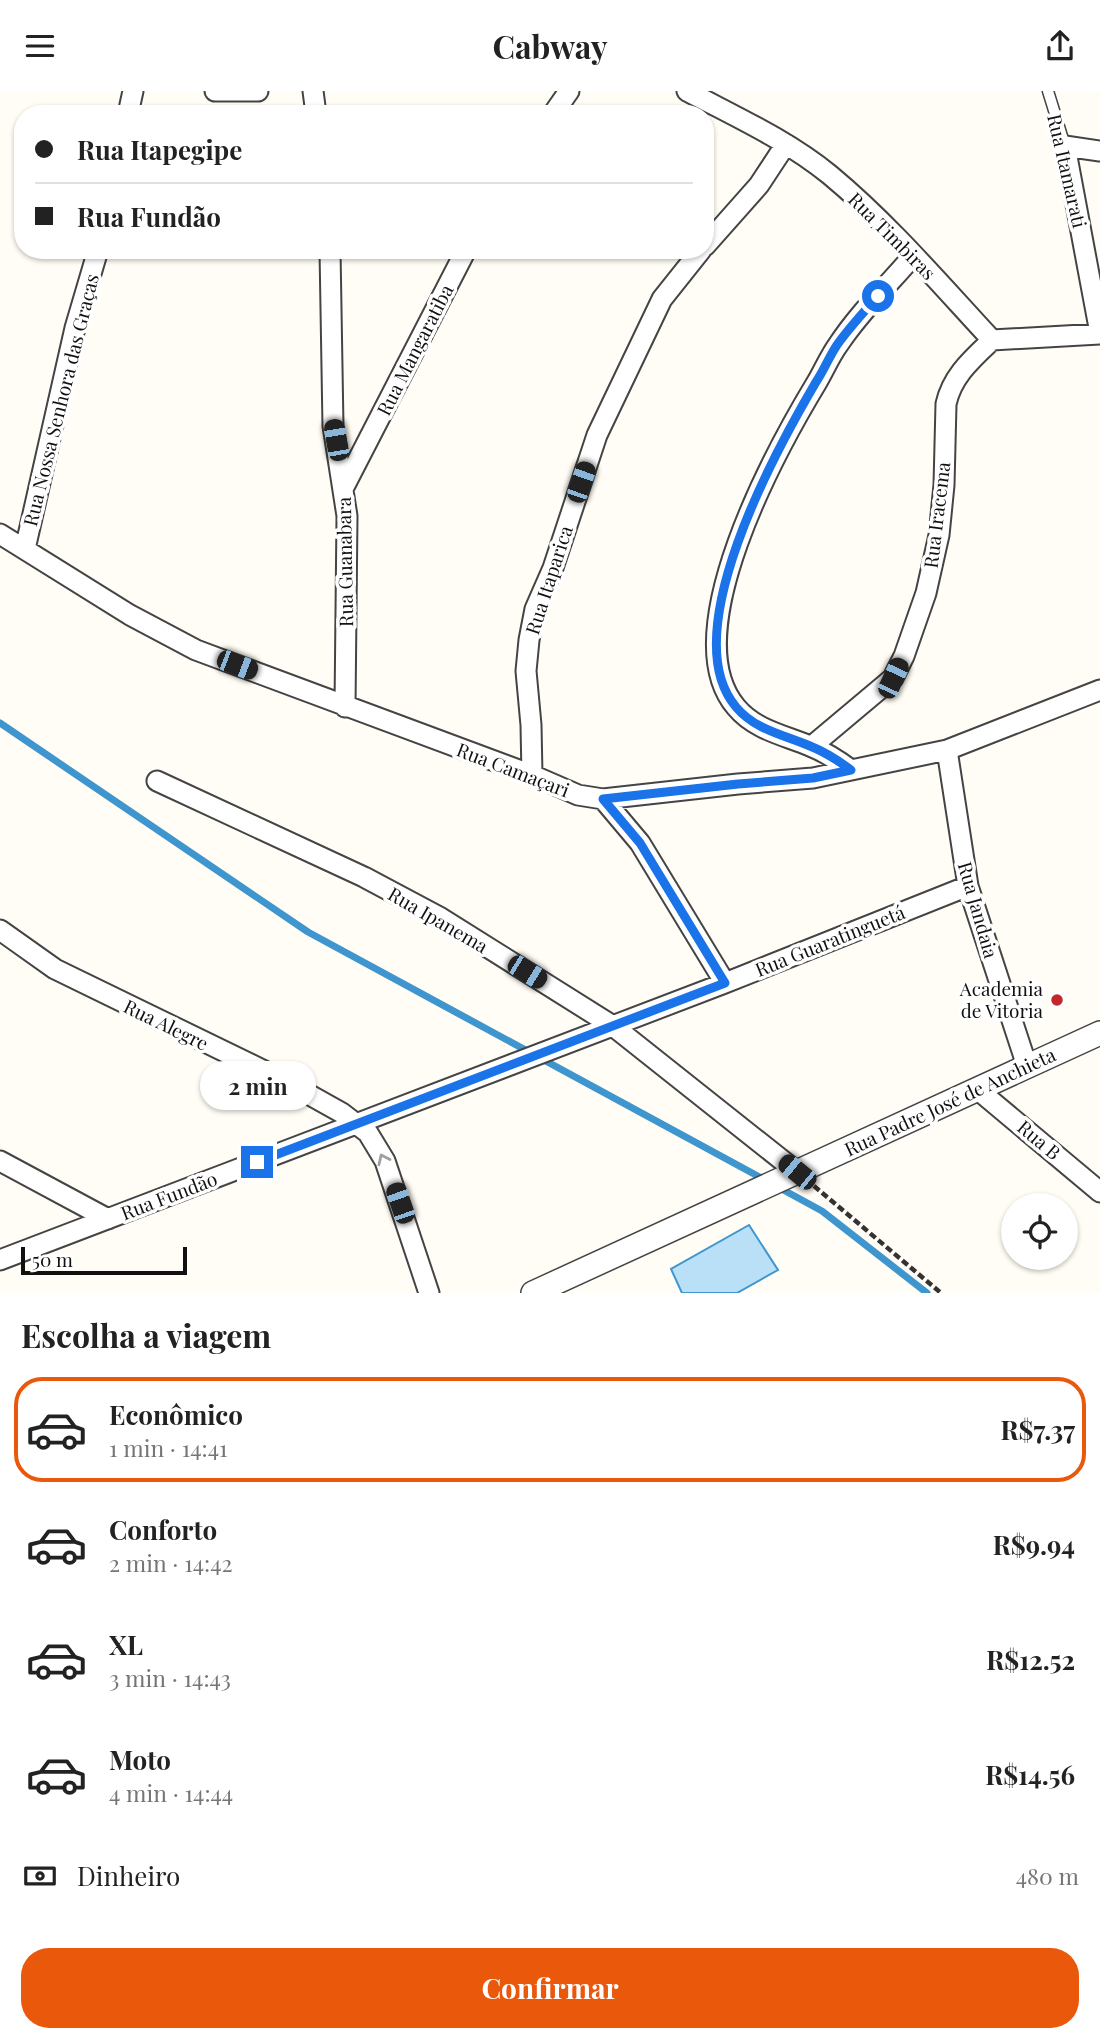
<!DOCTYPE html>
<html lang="pt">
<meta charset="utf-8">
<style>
:root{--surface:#fff;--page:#f2f2f2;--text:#222;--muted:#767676;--line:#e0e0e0;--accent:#ea580c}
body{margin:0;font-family:"Playfair Display",serif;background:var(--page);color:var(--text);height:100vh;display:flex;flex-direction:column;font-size:26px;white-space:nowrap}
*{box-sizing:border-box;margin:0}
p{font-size:23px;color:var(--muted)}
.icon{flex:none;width:38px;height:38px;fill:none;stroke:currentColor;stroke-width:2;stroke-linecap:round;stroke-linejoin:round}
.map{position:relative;height:1202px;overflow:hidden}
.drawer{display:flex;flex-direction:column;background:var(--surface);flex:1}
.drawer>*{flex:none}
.hud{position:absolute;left:14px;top:14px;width:700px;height:154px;border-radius:28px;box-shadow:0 2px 5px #0004;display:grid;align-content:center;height:154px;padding:0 21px;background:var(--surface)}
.buttons{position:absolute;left:1001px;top:1102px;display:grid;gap:14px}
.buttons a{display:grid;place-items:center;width:77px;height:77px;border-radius:50%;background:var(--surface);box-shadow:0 2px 5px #0004;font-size:35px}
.scale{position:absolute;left:21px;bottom:18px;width:166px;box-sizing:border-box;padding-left:7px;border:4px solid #111;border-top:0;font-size:19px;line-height:24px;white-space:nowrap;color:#111;-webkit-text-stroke:5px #fff;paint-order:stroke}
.end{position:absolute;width:32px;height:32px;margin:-16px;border:9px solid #1a73e8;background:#fff;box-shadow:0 0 0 4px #fff}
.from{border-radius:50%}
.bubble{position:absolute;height:49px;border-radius:24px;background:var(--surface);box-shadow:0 2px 5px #0004;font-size:23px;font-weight:700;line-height:49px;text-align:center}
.car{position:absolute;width:21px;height:42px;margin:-21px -10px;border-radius:9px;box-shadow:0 0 5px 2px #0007;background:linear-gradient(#222 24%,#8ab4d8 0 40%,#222 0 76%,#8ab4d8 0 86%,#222 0)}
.hud b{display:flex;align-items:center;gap:24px;height:66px;font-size:26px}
.hud b+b{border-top:2px solid var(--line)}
.hud i{width:18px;height:18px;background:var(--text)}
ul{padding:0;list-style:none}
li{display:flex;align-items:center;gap:21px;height:105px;margin:0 14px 10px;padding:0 7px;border:4px solid transparent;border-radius:28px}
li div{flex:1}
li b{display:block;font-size:26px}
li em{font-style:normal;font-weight:700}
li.current{border-color:var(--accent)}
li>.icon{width:63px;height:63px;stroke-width:1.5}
h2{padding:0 21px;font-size:32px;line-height:84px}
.pay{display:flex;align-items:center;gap:18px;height:77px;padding:0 21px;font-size:26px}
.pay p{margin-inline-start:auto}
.button{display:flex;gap:14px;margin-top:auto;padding:14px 21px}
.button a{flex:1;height:80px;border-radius:28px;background:var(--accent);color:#fff;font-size:28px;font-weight:700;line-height:80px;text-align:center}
header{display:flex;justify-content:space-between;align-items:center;height:91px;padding:0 21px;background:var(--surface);font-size:32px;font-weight:700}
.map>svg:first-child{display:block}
.water{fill:#b9e0f7;stroke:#3f96cf;stroke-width:2}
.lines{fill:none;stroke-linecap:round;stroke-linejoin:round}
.stream{stroke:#3f96cf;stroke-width:7}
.service-casing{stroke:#444;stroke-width:13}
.minor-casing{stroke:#444;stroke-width:23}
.tertiary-casing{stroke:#444;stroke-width:26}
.path{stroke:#333;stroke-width:4.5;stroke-dasharray:7 3.5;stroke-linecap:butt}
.service{stroke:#fff;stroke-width:10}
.minor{stroke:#fff;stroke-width:19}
.tertiary{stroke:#fff;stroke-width:23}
.oneway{stroke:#a0a0a0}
.route{stroke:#1a73e8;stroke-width:9}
.poi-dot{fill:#c4262e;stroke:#fff;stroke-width:2.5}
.labels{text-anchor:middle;stroke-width:7;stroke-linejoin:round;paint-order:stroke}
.street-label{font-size:19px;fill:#111;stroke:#fff}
.poi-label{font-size:19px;fill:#111;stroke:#fff;text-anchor:end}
</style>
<header><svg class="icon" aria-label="menu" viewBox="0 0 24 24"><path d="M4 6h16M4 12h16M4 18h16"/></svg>Cabway<svg class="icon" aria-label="share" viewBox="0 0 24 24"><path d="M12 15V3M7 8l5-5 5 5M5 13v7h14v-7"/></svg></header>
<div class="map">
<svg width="1100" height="1202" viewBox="0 0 1100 1202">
<rect width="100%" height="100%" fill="#fffdf5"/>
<!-- water -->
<path class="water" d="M749 1134 778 1179 737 1202H682L671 1178Z"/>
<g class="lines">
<!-- stream -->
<path class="stream" d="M0 632 308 841 765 1089
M778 1096 822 1120 927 1202"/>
<defs>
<path id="service" d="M1048 0 1065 55"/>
<path id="minor" d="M215 0H258
M313 0 316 23
M687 0C736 26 787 49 830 84 889 133 940 193 992 249
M128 23 133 0
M553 23 569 0
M1100 60 1065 55 1100 242
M705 155 759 94 786 53
M330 159 333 335 347 425 345 616
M992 249 1100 243
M344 396 466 159
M0 443 130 524 196 559 532 684 578 704 603 708 738 693 813 687 947 659 1100 599
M25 458 75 237 98 159
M812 655 893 587 904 565 926 502 939 444 944 394 946 313C952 285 972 268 992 249
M947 659 968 795 1027 975
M851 679C839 670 825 661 810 655 784 644 755 639 736 616 674 543 776 359 817 291 824 279 830 265 838 254 859 222 888 194 913 165
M532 684 531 634 526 580 529 549 535 518 553 477 597 344 662 208 701 159
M157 690 364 786 441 827 613 935 797 1081
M603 708 640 752 725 892
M0 839 55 878 283 989 342 1022 368 1042 385 1070 429 1202
M977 998 1100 1101
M0 1070 108 1128
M0 1169 725 892 968 795"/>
<path id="tertiary" d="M533 1202 1100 942"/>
</defs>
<!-- service casing -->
<use href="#service" class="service-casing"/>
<!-- minor casing -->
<use href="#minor" class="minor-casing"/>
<!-- tertiary casing -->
<use href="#tertiary" class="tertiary-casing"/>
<!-- path -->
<path class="path" d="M814 1095 941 1202"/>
<!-- service -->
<use href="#service" class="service"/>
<!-- minor -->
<use href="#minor" class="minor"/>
<!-- tertiary -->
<use href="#tertiary" class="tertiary"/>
</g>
<!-- one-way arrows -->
<defs><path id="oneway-chevron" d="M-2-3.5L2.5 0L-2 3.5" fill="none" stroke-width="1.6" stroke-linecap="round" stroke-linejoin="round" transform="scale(1.75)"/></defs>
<use class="oneway" href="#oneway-chevron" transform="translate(383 1068) rotate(-115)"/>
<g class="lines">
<!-- route -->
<path class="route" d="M257 1071 725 892 640 752 603 708 738 693 813 687 851 679C839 670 825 661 810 655 784 644 755 639 736 616 674 543 776 359 816 291 824 279 829 266 837 254 849 237 864 221 878 205"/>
</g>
<!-- markers -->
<circle class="poi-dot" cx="1057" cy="909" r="7"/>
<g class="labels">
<!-- street labels -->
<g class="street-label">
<text transform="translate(1067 80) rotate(77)" y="7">Rua Itamarati</text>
<text transform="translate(892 145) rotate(45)" y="7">Rua Timbiras</text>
<text transform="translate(415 259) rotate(-63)" y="7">Rua Mangaratiba</text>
<text transform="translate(61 309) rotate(-76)" y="7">Rua Nossa Senhora das Graças</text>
<text transform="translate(937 424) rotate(-83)" y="7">Rua Iracema</text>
<text transform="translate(345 471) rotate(-91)" y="7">Rua Guanabara</text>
<text transform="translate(549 489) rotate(-72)" y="7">Rua Itaparica</text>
<text transform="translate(513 679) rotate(21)" y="7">Rua Camaçari</text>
<text transform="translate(978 819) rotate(74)" y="7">Rua Jandaia</text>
<text transform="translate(438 829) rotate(30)" y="7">Rua Ipanema</text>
<text transform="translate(830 850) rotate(-22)" y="7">Rua Guaratinguetá</text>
<text transform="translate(166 934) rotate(26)" y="7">Rua Alegre</text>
<text transform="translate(950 1011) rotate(-25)" y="7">Rua Padre José de Anchieta</text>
<text transform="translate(1039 1049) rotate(40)" y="7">Rua B</text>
<text transform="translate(169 1105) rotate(-21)" y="7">Rua Fundão</text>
</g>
<!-- poi labels -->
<g class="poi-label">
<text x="1043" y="905">Academia<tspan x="1043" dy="22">de Vitoria</tspan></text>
</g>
</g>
</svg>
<div class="buttons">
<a><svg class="icon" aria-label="locate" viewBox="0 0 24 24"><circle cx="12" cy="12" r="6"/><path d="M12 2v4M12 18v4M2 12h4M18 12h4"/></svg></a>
</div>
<div class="scale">50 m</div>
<i class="end from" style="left:878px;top:205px"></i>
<i class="end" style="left:257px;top:1071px"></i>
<div class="bubble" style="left:200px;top:970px;width:116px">2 min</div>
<i class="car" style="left:336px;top:349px;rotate:350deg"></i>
<i class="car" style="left:581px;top:391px;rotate:19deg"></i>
<i class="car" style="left:237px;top:574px;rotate:111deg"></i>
<i class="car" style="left:893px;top:587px;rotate:25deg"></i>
<i class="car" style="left:527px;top:881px;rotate:122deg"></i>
<i class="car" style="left:797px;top:1081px;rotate:309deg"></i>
<i class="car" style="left:400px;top:1112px;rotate:341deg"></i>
<div class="hud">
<b><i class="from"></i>Rua Itapegipe</b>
<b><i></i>Rua Fundão</b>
</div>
</div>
<section class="drawer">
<h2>Escolha a viagem</h2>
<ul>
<li class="current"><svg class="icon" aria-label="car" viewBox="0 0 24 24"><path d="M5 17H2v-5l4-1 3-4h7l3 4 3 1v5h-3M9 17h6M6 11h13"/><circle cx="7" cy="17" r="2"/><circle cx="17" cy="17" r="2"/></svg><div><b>Econômico</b><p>1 min · 14:41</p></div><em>R$7.37</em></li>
<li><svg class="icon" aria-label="car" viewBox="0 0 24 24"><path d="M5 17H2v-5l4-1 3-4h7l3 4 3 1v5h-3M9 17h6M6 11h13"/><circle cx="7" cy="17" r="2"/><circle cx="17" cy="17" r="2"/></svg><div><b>Conforto</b><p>2 min · 14:42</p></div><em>R$9.94</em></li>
<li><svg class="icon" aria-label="car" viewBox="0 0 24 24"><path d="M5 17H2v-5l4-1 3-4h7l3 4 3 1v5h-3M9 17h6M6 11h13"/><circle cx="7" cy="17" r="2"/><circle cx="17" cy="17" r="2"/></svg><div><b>XL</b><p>3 min · 14:43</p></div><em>R$12.52</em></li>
<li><svg class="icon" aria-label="car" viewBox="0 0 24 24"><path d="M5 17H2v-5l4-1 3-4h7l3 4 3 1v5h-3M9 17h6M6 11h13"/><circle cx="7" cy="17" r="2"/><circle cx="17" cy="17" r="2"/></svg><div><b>Moto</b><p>4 min · 14:44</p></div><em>R$14.56</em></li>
</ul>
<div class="pay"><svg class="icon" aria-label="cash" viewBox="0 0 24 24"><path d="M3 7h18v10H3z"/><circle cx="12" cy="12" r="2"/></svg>Dinheiro<p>480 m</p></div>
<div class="button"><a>Confirmar</a></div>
</section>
